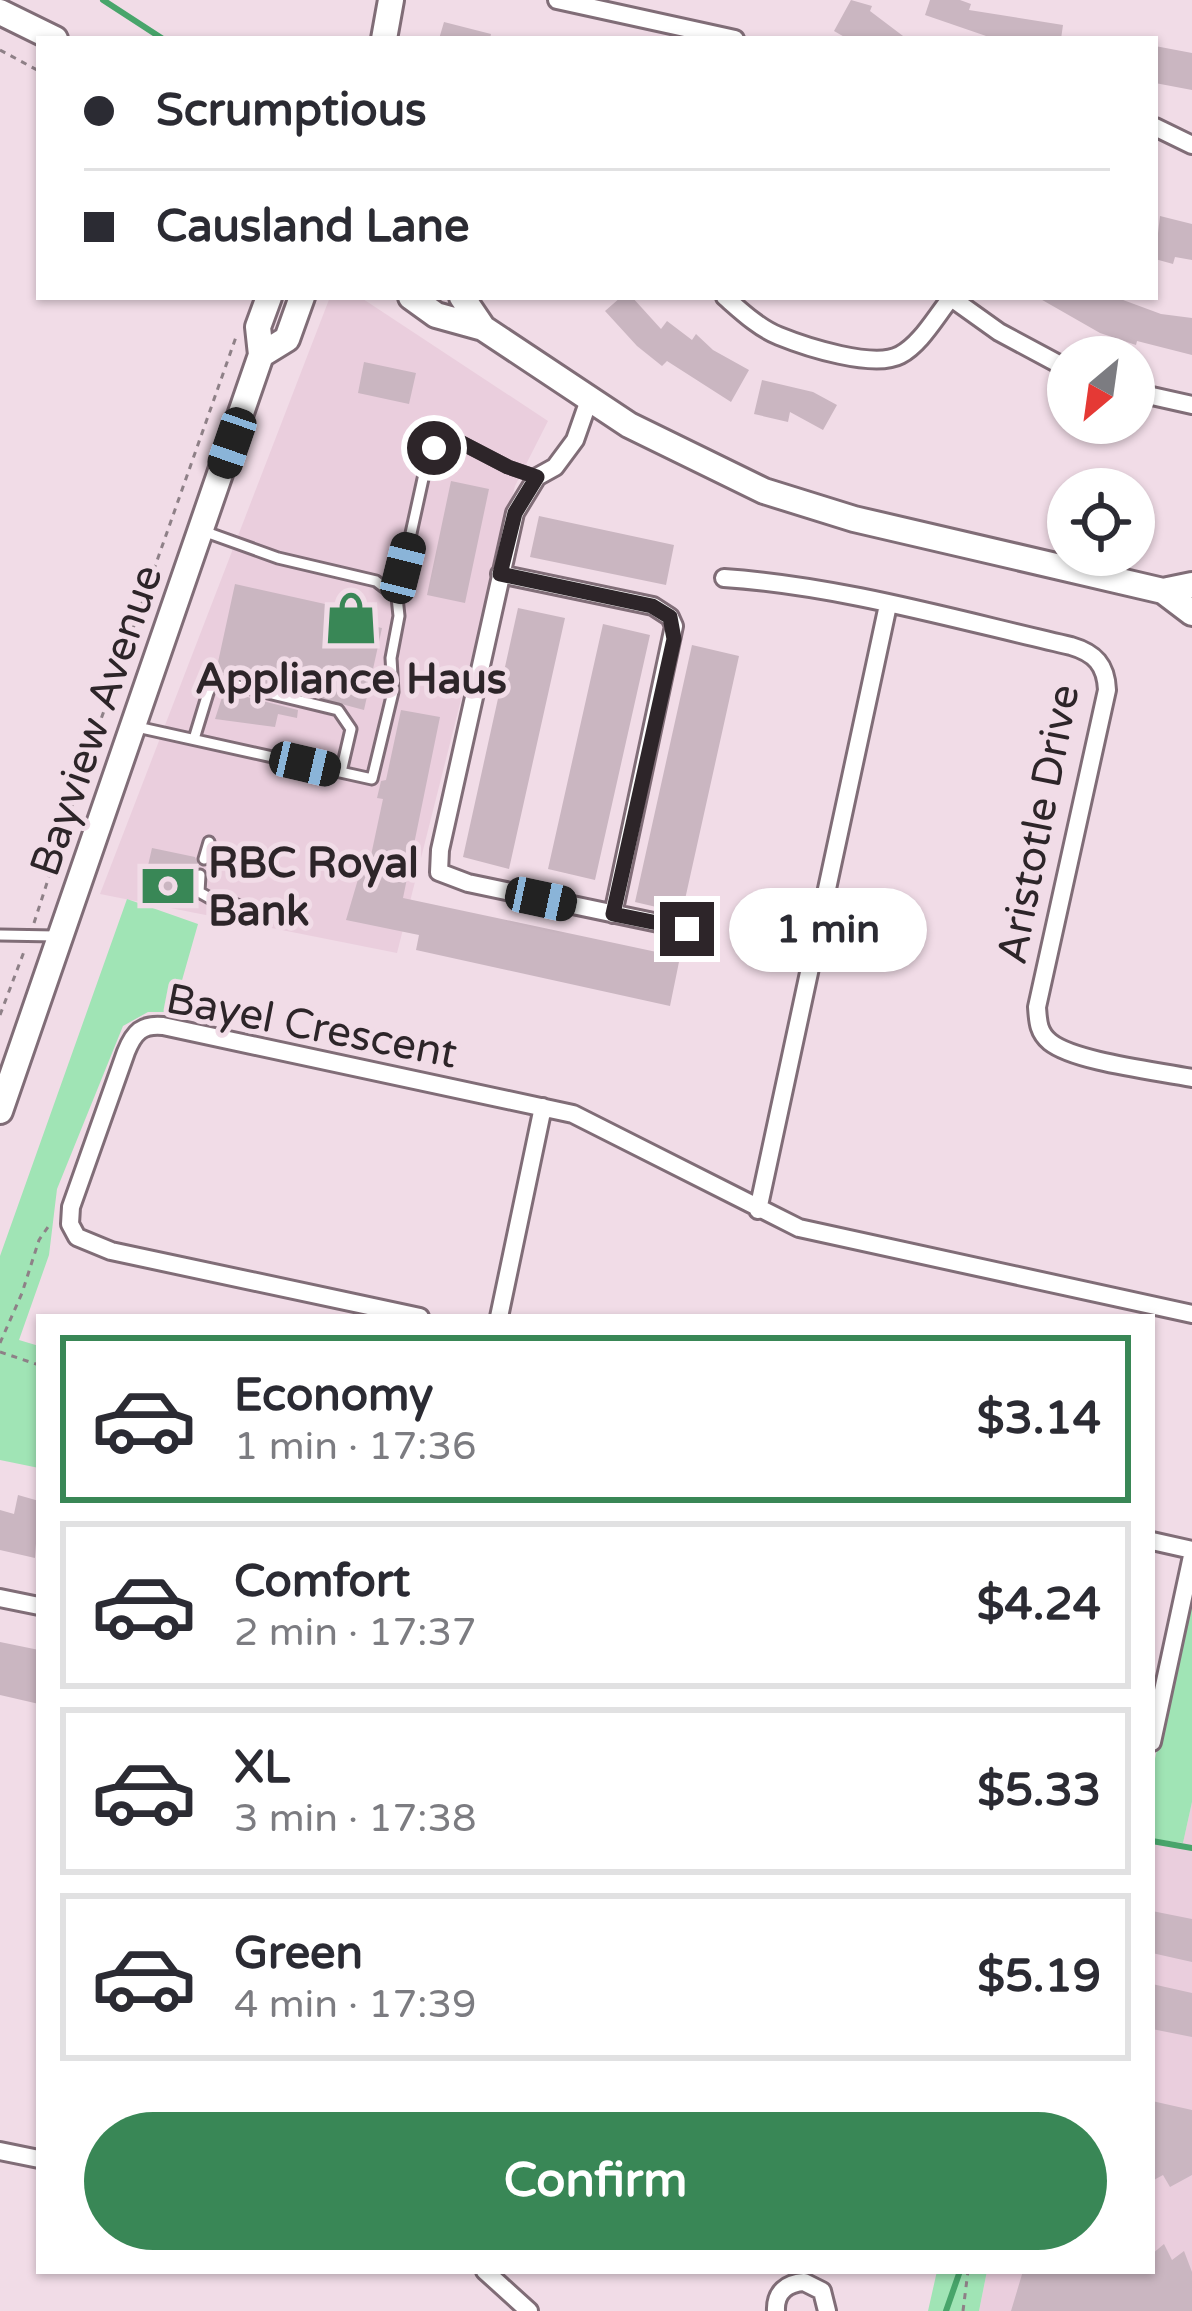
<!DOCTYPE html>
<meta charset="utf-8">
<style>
:root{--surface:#fff;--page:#f7f7f7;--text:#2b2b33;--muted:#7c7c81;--line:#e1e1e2;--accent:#398756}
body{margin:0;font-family:"Varela Round",sans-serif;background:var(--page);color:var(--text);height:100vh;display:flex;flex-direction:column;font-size:45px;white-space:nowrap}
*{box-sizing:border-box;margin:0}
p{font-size:39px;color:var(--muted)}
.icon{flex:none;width:66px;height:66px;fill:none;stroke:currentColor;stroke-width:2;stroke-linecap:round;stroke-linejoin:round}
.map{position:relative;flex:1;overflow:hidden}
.sheet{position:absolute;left:36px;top:1314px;width:1119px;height:960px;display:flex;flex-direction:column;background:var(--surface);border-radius:0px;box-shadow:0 3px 9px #0004}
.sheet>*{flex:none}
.hud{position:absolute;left:36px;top:36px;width:1122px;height:264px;border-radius:0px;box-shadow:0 3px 9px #0004;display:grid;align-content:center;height:264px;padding:0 48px;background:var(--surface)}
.needle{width:78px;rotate:209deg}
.fabs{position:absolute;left:1047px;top:336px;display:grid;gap:24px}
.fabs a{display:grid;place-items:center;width:108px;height:108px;border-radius:50%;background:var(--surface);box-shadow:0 3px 9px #0004;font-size:60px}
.end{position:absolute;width:54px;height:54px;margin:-27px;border:15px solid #2d2529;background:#fff;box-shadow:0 0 0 6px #fff}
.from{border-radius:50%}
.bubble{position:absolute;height:84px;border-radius:42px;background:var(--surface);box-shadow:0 3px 9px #0004;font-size:39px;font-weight:800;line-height:84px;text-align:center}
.car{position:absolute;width:36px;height:72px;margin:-36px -18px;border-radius:15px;box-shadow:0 0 9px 3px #0007;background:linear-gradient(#222 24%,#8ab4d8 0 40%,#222 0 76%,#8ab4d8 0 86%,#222 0)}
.hud b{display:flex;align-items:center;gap:42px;height:114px;font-size:45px}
.hud b+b{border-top:3px solid var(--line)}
.hud i{width:30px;height:30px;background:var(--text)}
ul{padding:21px 0 0;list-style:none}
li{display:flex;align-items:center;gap:36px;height:168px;margin:0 24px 18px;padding:0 24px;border:6px solid var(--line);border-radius:0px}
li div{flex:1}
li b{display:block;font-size:45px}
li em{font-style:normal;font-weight:800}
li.selected{border-color:var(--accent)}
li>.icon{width:108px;height:108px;stroke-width:1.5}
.action{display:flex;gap:24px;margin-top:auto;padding:24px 48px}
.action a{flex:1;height:138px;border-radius:72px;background:var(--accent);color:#fff;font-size:48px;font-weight:800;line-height:138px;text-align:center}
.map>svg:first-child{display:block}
.built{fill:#eacedd}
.green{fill:#a0e4b5}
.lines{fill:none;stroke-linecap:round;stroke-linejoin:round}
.stream{stroke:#48a56b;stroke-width:6}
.building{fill:#cab6c1}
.lane-casing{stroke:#806d77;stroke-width:15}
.street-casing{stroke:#806d77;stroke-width:22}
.secondary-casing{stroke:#806d77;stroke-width:30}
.path{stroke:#8e8087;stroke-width:3;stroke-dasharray:6 6;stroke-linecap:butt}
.lane{stroke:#fff;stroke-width:9}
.street{stroke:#fff;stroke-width:16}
.secondary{stroke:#fff;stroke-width:24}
.route{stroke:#2d2529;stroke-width:15}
.labels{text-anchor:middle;stroke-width:10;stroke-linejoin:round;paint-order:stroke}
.poi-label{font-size:42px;font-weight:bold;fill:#2d2529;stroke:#f1dce7}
.street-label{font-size:42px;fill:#2d2529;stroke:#f1dce7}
</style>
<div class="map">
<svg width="1192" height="2311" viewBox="0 0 1192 2311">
<rect width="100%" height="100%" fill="#f1dce7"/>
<!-- built -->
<path class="built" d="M330 297H360L548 421 515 486 397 953 100 894Z
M1192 1802V2311H979L987 2271H1152V1839L1183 1843Z"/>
<!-- green -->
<path class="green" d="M127 899 198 924 173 1012H148L123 1026 57 1189 49 1255 19 1340 39 1346V1468L0 1460V1256Z
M1192 1593V1802L1183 1843 1152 1839V1772Z
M937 2271H987L979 2311H928Z"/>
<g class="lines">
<!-- stream -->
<path class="stream" d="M103 0 163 39
M1152 1841 1192 1848
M946 2311 960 2271"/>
</g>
<!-- building -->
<path class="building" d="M851 0 872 6 870 11 907 39H848L834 31Z
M930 0H960L971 4 969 10 1063 25 1061 39 989 37 925 15Z
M444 22 491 34 490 39H439Z
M1155 46 1192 53V90L1155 83Z
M1160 216 1192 224V260L1175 257 1173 264 1155 259Z
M621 297H632L661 329 667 321 692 340 696 334 713 350 749 370 731 402 667 361 662 366 637 346 605 311Z
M1037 297H1115L1161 314 1192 318V355L1137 341 1136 345 1100 333Z
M364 362 416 373 409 404 358 393Z
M762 380 813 392 837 405 823 430 790 412 788 422 754 414Z
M451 481 489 489 465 603 427 595Z
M539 516 674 545 666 585 530 557Z
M235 584 370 614 368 625 382 628 364 710 225 673 215 676Z
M518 608 565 618 509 869 463 857Z
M603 624 650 635 595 880 548 869Z
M692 645 739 656 682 913 635 902Z
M224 691 298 710 297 718 278 714 275 727 215 719Z
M401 710 440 717 403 898 680 957 670 1006 416 950 419 935 346 920 364 859 370 860 383 799 377 798 381 781 386 780Z
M152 848 195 857 199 866 191 873 188 907 141 896Z
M18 1495 39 1501 35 1558 0 1550V1510L14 1514Z
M0 1642 39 1650V1704L0 1695Z
M1152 1911 1192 1919V1962L1152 1953Z
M1152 1984 1192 1993V2037L1152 2029Z
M1152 2101 1192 2110V2175L1170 2187 1163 2175 1152 2181Z
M1164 2244 1172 2260 1184 2251 1192 2272V2311H1011L1023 2271H1152V2254Z"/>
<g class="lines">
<defs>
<path id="lane" d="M203 531 278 558 376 581 397 597 428 456 439 444 458 441 508 467 537 477
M137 727 372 779 393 692 391 658 399 616 397 597
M194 739 208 693 211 687 223 682 338 710 351 729 341 772
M204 859 209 842
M200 875 199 892 215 901 237 905
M0 935 55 936"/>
<path id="street" d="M557 0 735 39
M1155 127 1192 145
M725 297C741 311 759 328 779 336 806 347 874 369 900 355 921 344 936 316 951 298
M950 297 999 332 1068 369
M1134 392 1192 405
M589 400 575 440 555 467 537 477 515 513 440 850 439 872 468 883 687 929
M500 574 653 606 670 617 674 626 613 914
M724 578C841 586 957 620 1071 646 1095 653 1106 665 1107 690L1037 1007C1038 1021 1038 1032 1050 1042 1075 1062 1158 1071 1192 1078
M758 1210 888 605
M420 1317 111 1251 77 1237 70 1224 71 1207 126 1052C134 1032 142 1024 163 1026L573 1114 799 1228 1192 1314
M499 1317 543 1107
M1152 1541 1192 1550
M0 1598 39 1606
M1152 1742 1192 1556
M0 2151 39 2159
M485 2271 529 2311
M776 2311C775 2292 787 2283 804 2282L822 2291 827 2311"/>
<path id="secondary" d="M0 12 55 39
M384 39 391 0
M411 297 436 315 483 328 629 425 764 491 854 519 1163 591 1192 585
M462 297 483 328
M261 355 287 339 302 297
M1163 591 1192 613
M0 1111 261 355 258 327 269 297"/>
</defs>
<!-- lane casing -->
<use href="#lane" class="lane-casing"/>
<!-- street casing -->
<use href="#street" class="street-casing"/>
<!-- secondary casing -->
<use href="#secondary" class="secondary-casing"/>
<!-- path -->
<path class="path" d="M0 50 39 71
M34 923 88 756 236 337
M0 1015 25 949
M0 1343 22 1293 39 1240 50 1224
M0 1352 39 1365
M963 2311 968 2271"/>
<!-- lane -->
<use href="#lane" class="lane"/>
<!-- street -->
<use href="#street" class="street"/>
<!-- secondary -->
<use href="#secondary" class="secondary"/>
</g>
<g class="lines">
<!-- route -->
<path class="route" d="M434 448 458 441 508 467 537 477 515 513 500 574 652 606 670 617 674 639 613 914 687 929"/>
</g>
<!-- icons -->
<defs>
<symbol id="shop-bare" viewBox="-9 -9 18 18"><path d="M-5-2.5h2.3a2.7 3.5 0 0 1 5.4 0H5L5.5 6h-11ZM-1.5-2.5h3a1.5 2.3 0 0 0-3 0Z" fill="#398756" stroke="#f1dce7" stroke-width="2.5" paint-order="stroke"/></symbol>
<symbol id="bank-bare" viewBox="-9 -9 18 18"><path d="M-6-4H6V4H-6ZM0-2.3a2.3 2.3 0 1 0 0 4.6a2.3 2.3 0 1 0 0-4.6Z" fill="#398756" stroke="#f1dce7" stroke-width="2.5" paint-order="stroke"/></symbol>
</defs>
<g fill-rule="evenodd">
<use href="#shop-bare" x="313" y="580" width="76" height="76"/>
<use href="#bank-bare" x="130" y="848" width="76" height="76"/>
</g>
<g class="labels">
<!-- poi labels -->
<g class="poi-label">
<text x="351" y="693">Appliance Haus</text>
<text x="208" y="877" text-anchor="start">RBC Royal<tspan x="208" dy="48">Bank</tspan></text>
</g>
<!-- street labels -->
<g class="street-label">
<text transform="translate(95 720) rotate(-71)" y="15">Bayview Avenue</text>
<text transform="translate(1037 824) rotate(-79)" y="15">Aristotle Drive</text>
<text transform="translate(312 1025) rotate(11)" y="15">Bayel Crescent</text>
</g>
</g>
</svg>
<div class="fabs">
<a><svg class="needle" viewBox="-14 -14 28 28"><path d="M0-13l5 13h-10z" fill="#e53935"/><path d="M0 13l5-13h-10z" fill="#7c7c81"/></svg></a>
<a><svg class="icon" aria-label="locate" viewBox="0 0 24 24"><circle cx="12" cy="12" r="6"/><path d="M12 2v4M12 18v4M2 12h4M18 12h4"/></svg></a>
</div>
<i class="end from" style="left:434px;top:448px"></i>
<i class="end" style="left:687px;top:929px"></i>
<div class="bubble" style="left:729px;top:888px;width:198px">1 min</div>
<i class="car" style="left:232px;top:443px;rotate:199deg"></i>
<i class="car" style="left:403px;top:568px;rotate:14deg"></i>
<i class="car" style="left:305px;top:764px;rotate:103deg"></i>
<i class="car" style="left:541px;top:899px;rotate:102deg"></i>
<div class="hud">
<b><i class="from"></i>Scrumptious</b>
<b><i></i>Causland Lane</b>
</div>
<section class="sheet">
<ul>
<li class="selected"><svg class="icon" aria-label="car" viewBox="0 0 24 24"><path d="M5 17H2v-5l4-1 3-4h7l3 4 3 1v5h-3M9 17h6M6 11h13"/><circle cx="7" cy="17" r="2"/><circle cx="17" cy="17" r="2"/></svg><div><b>Economy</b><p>1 min · 17:36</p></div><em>$3.14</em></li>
<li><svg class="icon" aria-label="car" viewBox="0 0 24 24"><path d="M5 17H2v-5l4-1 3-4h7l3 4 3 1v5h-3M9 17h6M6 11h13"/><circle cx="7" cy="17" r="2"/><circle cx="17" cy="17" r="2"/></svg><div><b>Comfort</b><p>2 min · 17:37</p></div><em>$4.24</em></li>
<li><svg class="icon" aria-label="car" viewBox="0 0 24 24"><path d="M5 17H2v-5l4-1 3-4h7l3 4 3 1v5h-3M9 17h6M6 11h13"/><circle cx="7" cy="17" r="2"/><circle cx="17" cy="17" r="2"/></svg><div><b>XL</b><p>3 min · 17:38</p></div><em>$5.33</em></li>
<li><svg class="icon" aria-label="car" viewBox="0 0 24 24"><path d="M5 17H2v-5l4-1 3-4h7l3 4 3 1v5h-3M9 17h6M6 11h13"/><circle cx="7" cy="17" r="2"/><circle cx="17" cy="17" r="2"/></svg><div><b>Green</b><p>4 min · 17:39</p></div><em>$5.19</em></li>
</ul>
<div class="action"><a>Confirm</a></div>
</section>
</div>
